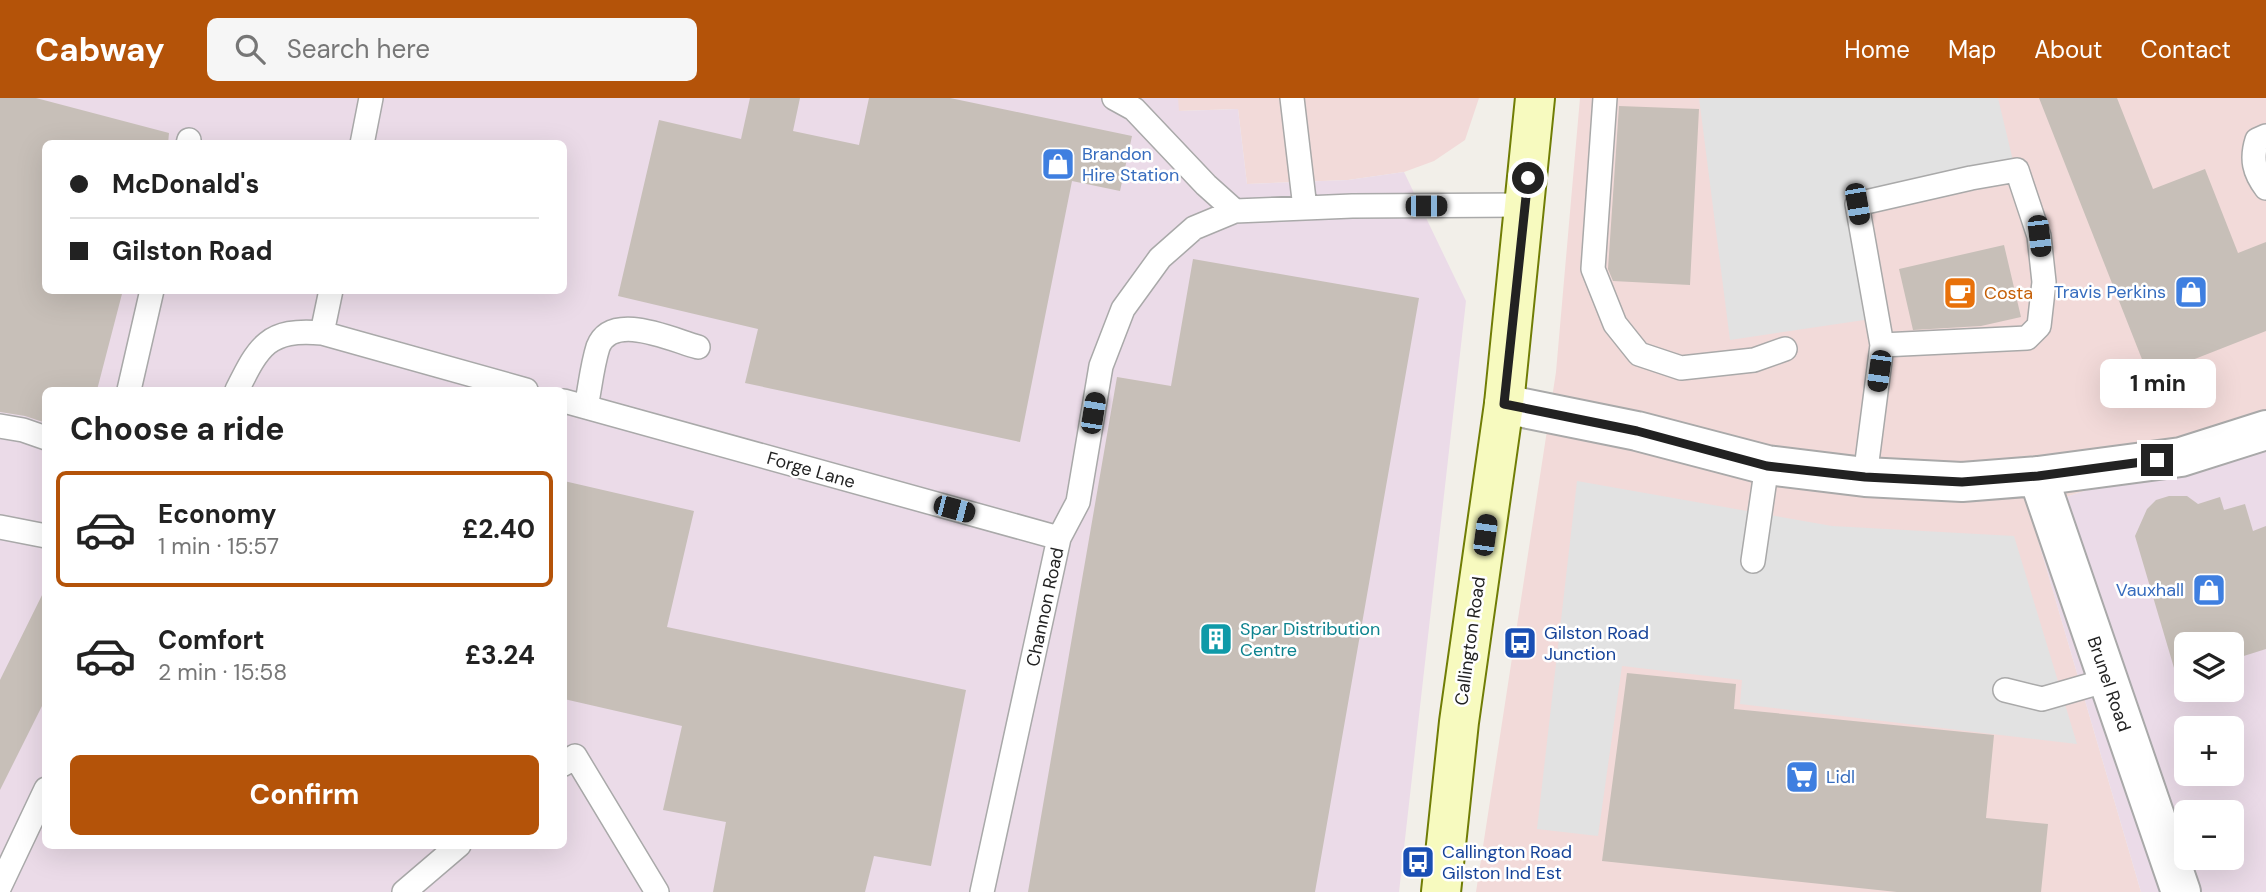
<!DOCTYPE html>
<meta charset="utf-8">
<style>
:root{--surface:#fff;--page:#f6f6f6;--text:#222;--muted:#767676;--line:#e0e0e0;--accent:#b45309}
body{margin:0;font-family:"DM Sans",sans-serif;background:var(--page);color:var(--text);height:100vh;display:flex;flex-direction:column;font-size:26px;white-space:nowrap}
*{box-sizing:border-box;margin:0}
p{font-size:23px;color:var(--muted)}
.icon{flex:none;width:38px;height:38px;fill:none;stroke:currentColor;stroke-width:2;stroke-linecap:round;stroke-linejoin:round}
.map{position:relative;flex:1;overflow:hidden}
.details{position:absolute;left:42px;top:289px;width:525px;height:462px;display:flex;flex-direction:column;background:var(--surface);border-radius:10px;box-shadow:0 7px 28px #0002}
.details>*{flex:none}
.banner{position:absolute;left:42px;top:42px;width:525px;height:154px;border-radius:10px;box-shadow:0 7px 28px #0002;display:grid;align-content:center;height:154px;padding:0 28px;background:var(--surface)}
.tools{position:absolute;left:2174px;top:534px;display:grid;gap:14px}
.tools a{display:grid;place-items:center;width:70px;height:70px;border-radius:10px;background:var(--surface);box-shadow:0 7px 28px #0002;font-size:35px}
.end{position:absolute;width:32px;height:32px;margin:-16px;border:9px solid #222;background:#fff;box-shadow:0 0 0 4px #fff}
.from{border-radius:50%}
.bubble{position:absolute;height:49px;border-radius:10px;background:var(--surface);box-shadow:0 7px 28px #0002;font-size:23px;font-weight:700;line-height:49px;text-align:center}
.car{position:absolute;width:21px;height:42px;margin:-21px -10px;border-radius:9px;box-shadow:0 0 5px 2px #0007;background:linear-gradient(#222 24%,#8ab4d8 0 40%,#222 0 76%,#8ab4d8 0 86%,#222 0)}
.banner b{display:flex;align-items:center;gap:24px;height:66px;font-size:26px}
.banner b+b{border-top:2px solid var(--line)}
.banner i{width:18px;height:18px;background:var(--text)}
ul{padding:0;list-style:none}
li{display:flex;align-items:center;gap:21px;height:116px;margin:0 14px 10px;padding:0 14px;border:4px solid transparent;border-radius:10px}
li div{flex:1}
li b{display:block;font-size:26px}
li em{font-style:normal;font-weight:700}
li.selected{border-color:var(--accent)}
li>.icon{width:63px;height:63px;stroke-width:1.5}
h2{padding:0 28px;font-size:32px;line-height:84px}
.button{display:flex;gap:14px;margin-top:auto;padding:14px 28px}
.button a{flex:1;height:80px;border-radius:10px;background:var(--accent);color:#fff;font-size:28px;font-weight:700;line-height:80px;text-align:center}
header{display:flex;align-items:center;gap:42px;box-sizing:border-box;height:98px;padding:0 35px;background:var(--accent);color:#fff}
header strong{font-size:33px}
nav{display:flex;gap:38px;margin-inline-start:auto;font-size:24px}
.search{width:490px;height:63px;background:var(--page);display:flex;align-items:center;gap:18px;box-sizing:border-box;padding:0 24px;border-radius:10px;color:var(--muted);font-size:26px}
.map>svg:first-child{display:block}
.commercial{fill:#f2dad9}
.industrial{fill:#ebdbe8;fill-rule:evenodd}
.parking{fill:#e2e2e2}
.building{fill:#c7bfb8}
.lines{fill:none;stroke-linecap:round;stroke-linejoin:round}
.lane-casing{stroke:#a9a9a9;stroke-width:26}
.street-casing{stroke:#a9a9a9;stroke-width:42}
.secondary-casing{stroke:#707d05;stroke-width:42}
.lane{stroke:#fff;stroke-width:23}
.street{stroke:#fff;stroke-width:38}
.secondary{stroke:#f7fabf;stroke-width:38}
.route{stroke:#222;stroke-width:9}
.labels{text-anchor:middle;stroke-width:5;stroke-linejoin:round;paint-order:stroke}
.shop-label{font-size:18px;fill:#366cbe;stroke:#fff;text-anchor:start}
.food-label{font-size:18px;fill:#c56008;stroke:#fff;text-anchor:start}
.street-label{font-size:18px;fill:#222;stroke:#fff}
.culture-label{font-size:18px;fill:#0d838f;stroke:#fff;text-anchor:start}
.transit-label{font-size:18px;fill:#164399;stroke:#fff;text-anchor:start}
</style>
<header>
<strong>Cabway</strong>
<div class="search"><svg class="icon" aria-label="search" viewBox="0 0 24 24"><circle cx="10" cy="10" r="6"/><path d="M15 15l6 6"/></svg>Search here</div>
<nav><a>Home</a><a>Map</a><a>About</a><a>Contact</a></nav>
</header>
<div class="map">
<svg width="2266" height="794" viewBox="0 0 2266 794">
<rect width="100%" height="100%" fill="#f2efe9"/>
<!-- commercial -->
<path class="commercial" d="M1178 0H1479L1465 42 1434 63 1404 74 1348 82 1247 86 1238 11 1178 13Z
M1580 0H2266V334L2029 411 2141 794H1476L1556 274Z"/>
<!-- industrial -->
<path class="industrial" d="M0 0H1178L1179 13 1238 11 1247 86 1348 82 1404 74 1466 203 1399 794H0ZM46 46H564V192H46ZM46 292H564V747H46Z
M2266 334V794H2141L2029 411ZM2186 546H2231V592H2186ZM2186 630H2231V676H2186ZM2186 714H2231V760H2186Z"/>
<!-- parking -->
<path class="parking" d="M1699 0H1998L2014 67 1850 111 1871 221 1730 242Z
M1577 383 1832 428 2014 438 2077 646 1740 606 1742 582 1622 568 1598 738 1537 731Z"/>
<!-- building -->
<path class="building" d="M0 0H36L169 35 168 46H46V192H123L97 292H46V325L25 318 0 314Z
M750 0H800L793 33 859 47 869 0H950L1132 38 1120 93 1072 83 1020 344 745 285 758 231 618 198 659 22 741 41Z
M2039 0H2117L2153 91 2205 71 2238 155 2266 144V233L2149 279Z
M1619 8 1699 11 1690 187 1613 183 1608 171Z
M2004 147 2021 219 1981 228 1913 232 1899 171Z
M1193 161 1419 200 1315 794H1028L1117 279 1171 288Z
M564 383 694 413 667 529 966 592 931 768 874 758 865 794H713L726 724 663 712 682 628 564 601Z
M2169 398H2187L2198 406 2220 399 2224 412 2245 406 2253 433 2266 428V551L2231 562V546H2186V577L2177 580 2135 438 2147 411 2156 402Z
M46 489V600L0 692V582Z
M1627 575 1736 586 1734 611 1994 637 1986 720 2048 726 2041 794H1897L1602 763Z"/>
<g class="lines">
<defs>
<path id="lane" d="M1114 0 1134 11 1206 87 1235 113
M1292 0 1305 110
M1605 0 1593 171 1615 226 1639 256 1681 270 1754 262 1785 251
M2266 38 2257 42C2251 61 2254 74 2266 90
M188 46 189 42
M362 46 371 0
M322 235 331 192
M129 292 152 192
M237 292C259 248 268 230 322 235L526 292
M564 303 1059 440
M586 309C590 290 592 268 598 249 612 213 672 242 698 249
M0 328 23 332 46 340
M1865 379 1882 247 1857 106 1971 80 2017 72 2039 138 2044 184 2039 228 2027 240 1882 247
M0 429 46 438
M1753 463 1767 367
M2005 592 2042 601 2108 582
M564 666 575 658 657 794
M0 788 46 691
M404 794 459 747
M982 794 1059 440 1078 404 1101 268 1123 211 1160 160 1194 130 1235 113 1352 108 1526 107"/>
<path id="street" d="M1504 306 1637 333 1767 367 1865 379 1962 384 2038 378 2181 359 2266 332
M2038 378 2181 794"/>
<path id="secondary" d="M1441 794 1459 624 1504 306 1535 0"/>
</defs>
<!-- lane casing -->
<use href="#lane" class="lane-casing"/>
<!-- street casing -->
<use href="#street" class="street-casing"/>
<!-- secondary casing -->
<use href="#secondary" class="secondary-casing"/>
<!-- lane -->
<use href="#lane" class="lane"/>
<!-- street -->
<use href="#street" class="street"/>
<!-- secondary -->
<use href="#secondary" class="secondary"/>
</g>
<g class="lines">
<!-- route -->
<path class="route" d="M1528 80 1504 306 1637 333 1767 368 1865 379 1962 384 2038 378 2157 362"/>
</g>
<!-- icons -->
<defs>
<symbol id="shop-square" viewBox="-11 -11 22 22"><rect x="-9" y="-9" width="18" height="18" rx="4" fill="#3f7fe0" stroke="#fff"/><path d="M-5-2.5h2.3a2.7 3.5 0 0 1 5.4 0H5L5.5 6h-11ZM-1.5-2.5h3a1.5 2.3 0 0 0-3 0Z" fill="#fff"/></symbol>
<symbol id="cafe-square" viewBox="-11 -11 22 22"><rect x="-9" y="-9" width="18" height="18" rx="4" fill="#e8710a" stroke="#fff"/><path d="M-5.5-4.5H6V0H3Q3 3.5 0 3.5H-2.5Q-5.5 3.5-5.5 0ZM3-3.2v2h1.7v-2ZM-6 4.5H4V6H-6Z" fill="#fff"/></symbol>
<symbol id="building-square" viewBox="-11 -11 22 22"><rect x="-9" y="-9" width="18" height="18" rx="4" fill="#0f9aa8" stroke="#fff"/><path d="M-4-6H4V6H1V3H-1V6H-4ZM-2.5-4.3h1.7v1.8h-1.7ZM.8-4.3h1.7v1.8H.8ZM-2.5-1h1.7V.8h-1.7ZM.8-1h1.7V.8H.8Z" fill="#fff"/></symbol>
<symbol id="bus-square" viewBox="-11 -11 22 22"><rect x="-9" y="-9" width="18" height="18" rx="4" fill="#1a4fb4" stroke="#fff"/><path d="M-5-6H5V4H4V6H2V4H-2V6H-4V4H-5ZM-3.5-4V0h7V-4ZM-3.5 1.2v1.5H-2V1.2ZM2 1.2v1.5H3.5V1.2Z" fill="#fff"/></symbol>
<symbol id="supermarket-square" viewBox="-11 -11 22 22"><rect x="-9" y="-9" width="18" height="18" rx="4" fill="#3f7fe0" stroke="#fff"/><path d="M-6-5.5h2.5l.6 2H6L4.5 2H-2.5L-4.4-4H-6ZM-1.5 3.2a1.3 1.3 0 1 0 .1 0ZM3 3.2a1.3 1.3 0 1 0 .1 0Z" fill="#fff"/></symbol>
</defs>
<g fill-rule="evenodd">
<use href="#shop-square" x="1039" y="47" width="38" height="38"/>
<use href="#shop-square" x="2172" y="175" width="38" height="38"/>
<use href="#cafe-square" x="1941" y="176" width="38" height="38"/>
<use href="#shop-square" x="2190" y="473" width="38" height="38"/>
<use href="#building-square" x="1197" y="522" width="38" height="38"/>
<use href="#bus-square" x="1501" y="526" width="38" height="38"/>
<use href="#supermarket-square" x="1783" y="660" width="38" height="38"/>
<use href="#bus-square" x="1399" y="745" width="38" height="38"/>
</g>
<g class="labels">
<!-- shop labels -->
<g class="shop-label">
<text x="1082" y="62">Brandon<tspan x="1082" dy="21">Hire Station</tspan></text>
<text x="2166" y="200" text-anchor="end">Travis Perkins</text>
<text x="2184" y="498" text-anchor="end">Vauxhall</text>
<text x="1826" y="685">Lidl</text>
</g>
<!-- food labels -->
<g class="food-label">
<text x="1984" y="201">Costa</text>
</g>
<!-- street labels -->
<g class="street-label">
<text transform="translate(811 372) rotate(16)" y="6">Forge Lane</text>
<text transform="translate(1045 509) rotate(-78)" y="6">Channon Road</text>
<text transform="translate(1470 543) rotate(-82)" y="6">Callington Road</text>
<text transform="translate(2109 586) rotate(71)" y="6">Brunel Road</text>
</g>
<!-- culture labels -->
<g class="culture-label">
<text x="1240" y="537">Spar Distribution<tspan x="1240" dy="21">Centre</tspan></text>
</g>
<!-- transit labels -->
<g class="transit-label">
<text x="1544" y="541">Gilston Road<tspan x="1544" dy="21">Junction</tspan></text>
<text x="1442" y="760">Callington Road<tspan x="1442" dy="21">Gilston Ind Est</tspan></text>
</g>
</g>
</svg>
<div class="tools">
<a><svg class="icon" aria-label="layers" viewBox="0 0 24 24"><path d="M12 4l9 5-9 5-9-5zM3 14l9 5 9-5"/></svg></a>
<a>+</a>
<a>−</a>
</div>
<i class="end from" style="left:1528px;top:80px"></i>
<i class="end" style="left:2157px;top:362px"></i>
<div class="bubble" style="left:2100px;top:261px;width:116px">1 min</div>
<i class="car" style="left:1857px;top:106px;rotate:170deg"></i>
<i class="car" style="left:1426px;top:108px;rotate:90deg"></i>
<i class="car" style="left:2039px;top:138px;rotate:173deg"></i>
<i class="car" style="left:1879px;top:273px;rotate:188deg"></i>
<i class="car" style="left:1093px;top:315px;rotate:9deg"></i>
<i class="car" style="left:954px;top:411px;rotate:105deg"></i>
<i class="car" style="left:1485px;top:437px;rotate:8deg"></i>
<div class="banner">
<b><i class="from"></i>McDonald's</b>
<b><i></i>Gilston Road</b>
</div>
<section class="details">
<h2>Choose a ride</h2>
<ul>
<li class="selected"><svg class="icon" aria-label="car" viewBox="0 0 24 24"><path d="M5 17H2v-5l4-1 3-4h7l3 4 3 1v5h-3M9 17h6M6 11h13"/><circle cx="7" cy="17" r="2"/><circle cx="17" cy="17" r="2"/></svg><div><b>Economy</b><p>1 min · 15:57</p></div><em>£2.40</em></li>
<li><svg class="icon" aria-label="car" viewBox="0 0 24 24"><path d="M5 17H2v-5l4-1 3-4h7l3 4 3 1v5h-3M9 17h6M6 11h13"/><circle cx="7" cy="17" r="2"/><circle cx="17" cy="17" r="2"/></svg><div><b>Comfort</b><p>2 min · 15:58</p></div><em>£3.24</em></li>
</ul>
<div class="button"><a>Confirm</a></div>
</section>
</div>
